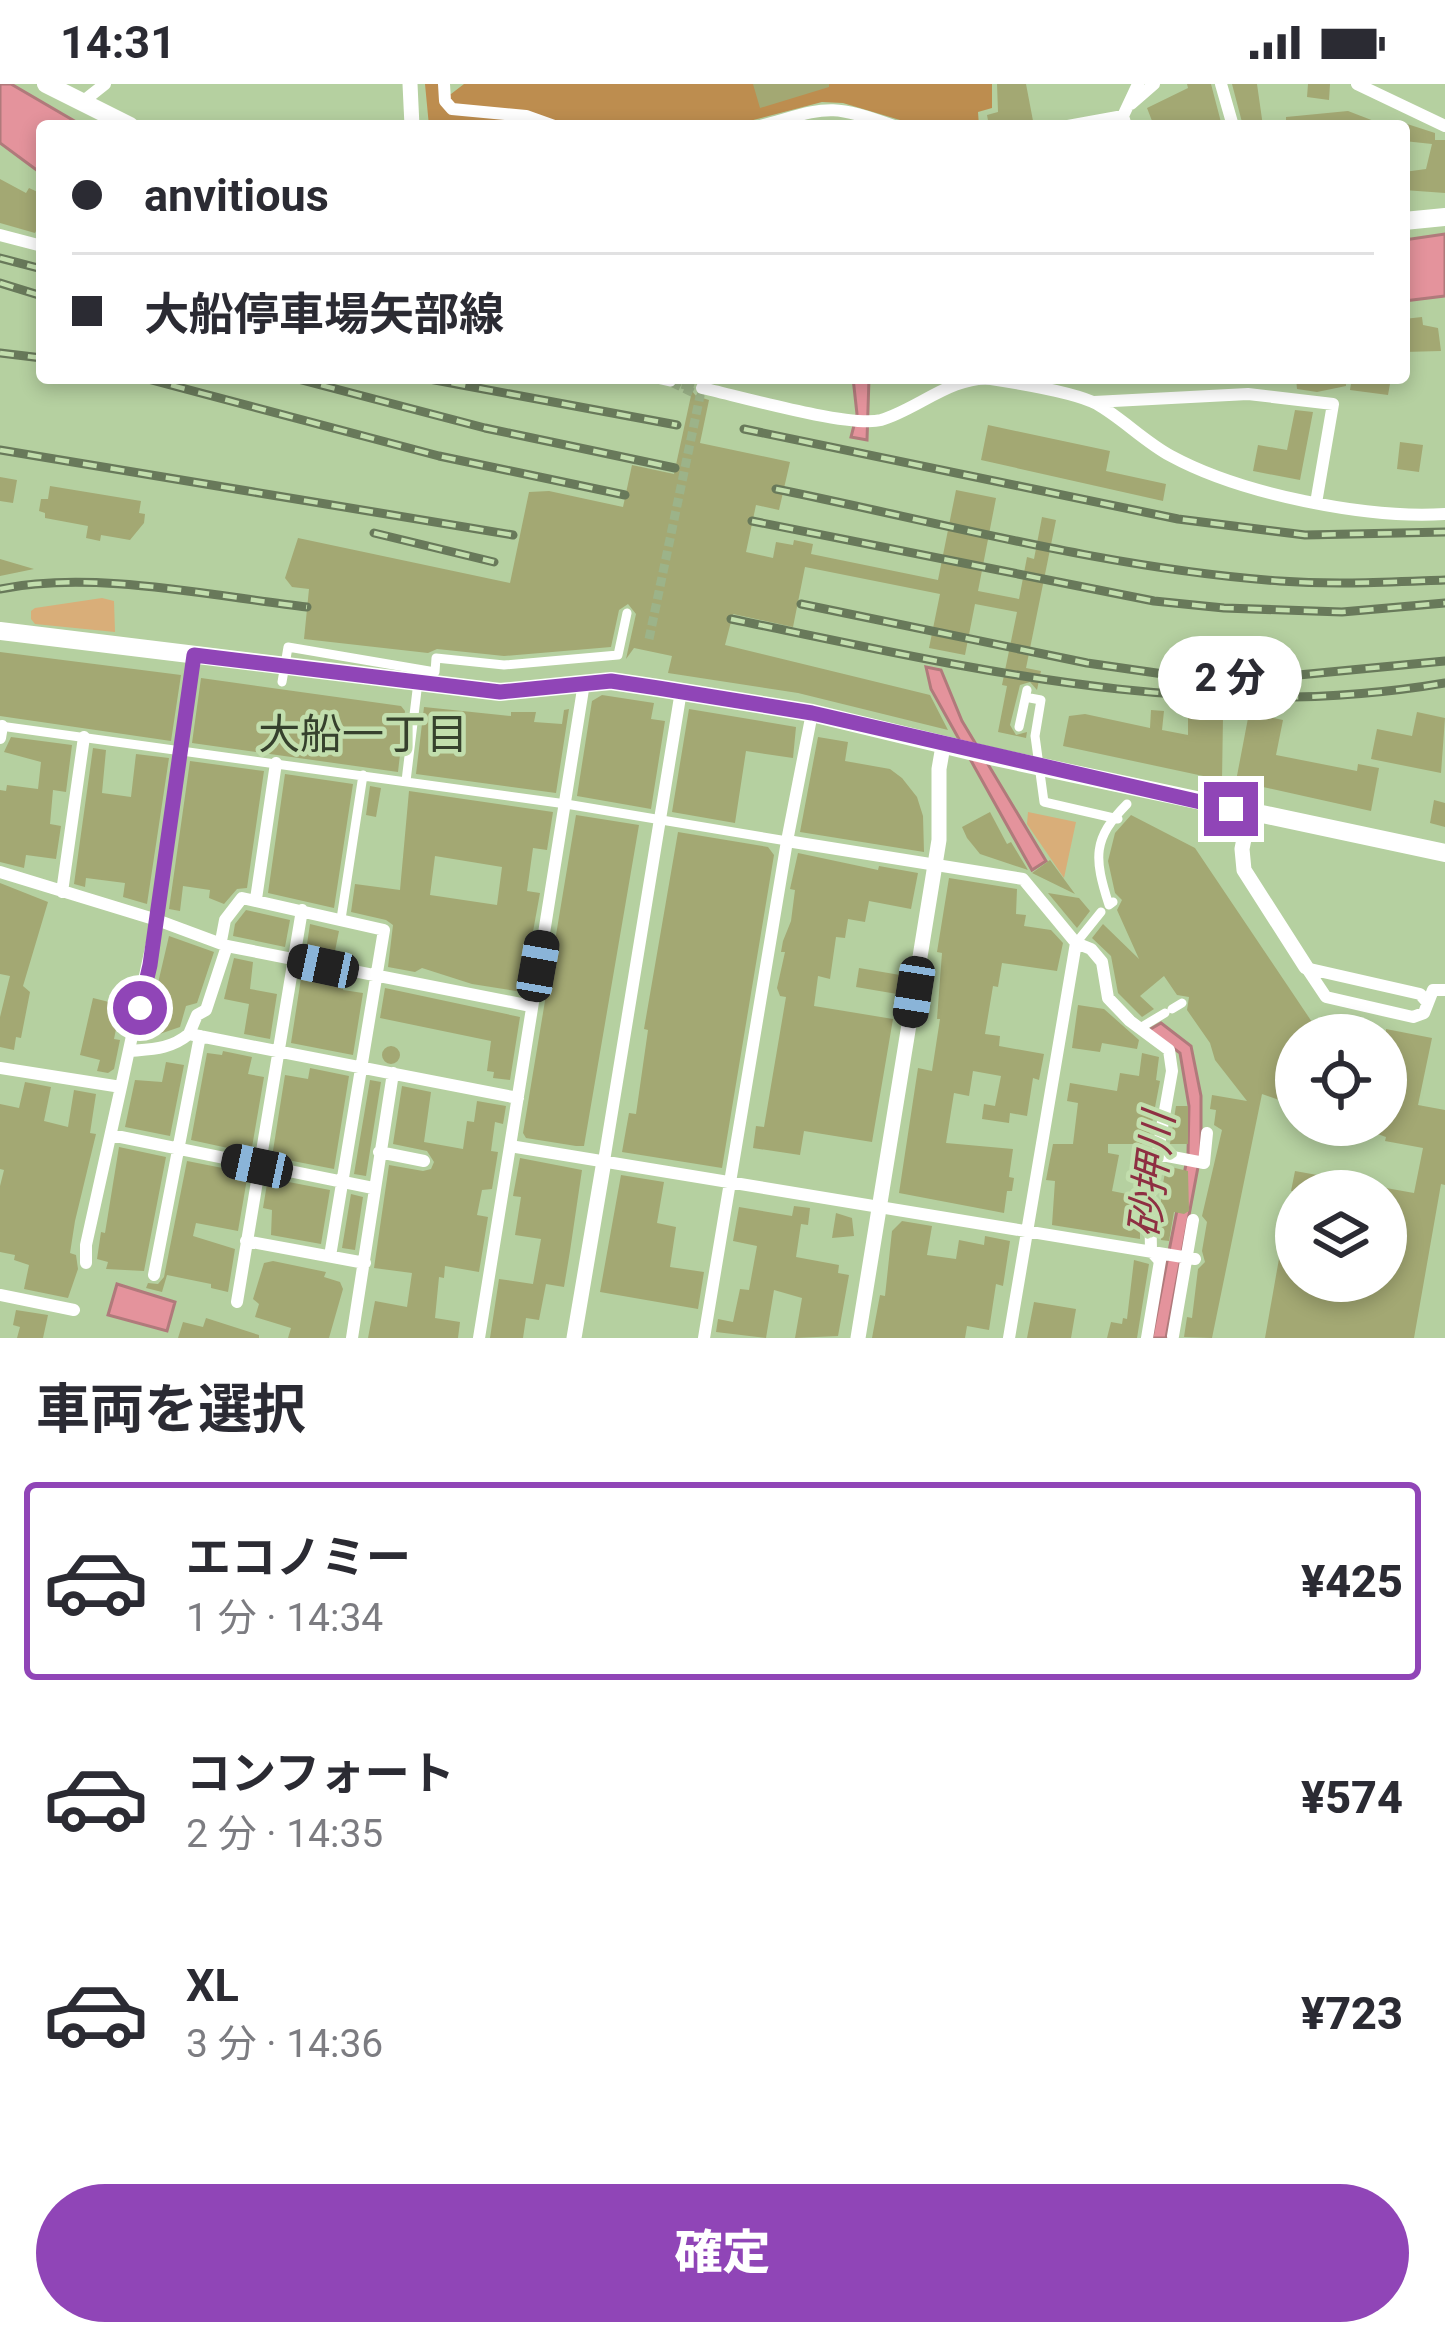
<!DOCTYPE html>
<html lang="ja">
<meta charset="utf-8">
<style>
:root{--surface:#fff;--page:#f2f2f3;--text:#2b2b33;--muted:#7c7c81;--line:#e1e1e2;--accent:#9045b7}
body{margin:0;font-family:Roboto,"Noto Sans JP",sans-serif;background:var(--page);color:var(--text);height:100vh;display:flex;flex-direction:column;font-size:45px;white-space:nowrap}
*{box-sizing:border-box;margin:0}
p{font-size:39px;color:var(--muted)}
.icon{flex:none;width:66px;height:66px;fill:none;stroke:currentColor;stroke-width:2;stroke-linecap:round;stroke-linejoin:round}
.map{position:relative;height:1254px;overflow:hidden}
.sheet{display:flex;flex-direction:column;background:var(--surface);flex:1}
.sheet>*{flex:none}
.banner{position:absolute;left:36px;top:36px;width:1374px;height:264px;border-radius:12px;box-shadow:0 6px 18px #0003;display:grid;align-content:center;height:264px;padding:0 36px;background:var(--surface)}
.buttons{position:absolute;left:1275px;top:930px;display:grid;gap:24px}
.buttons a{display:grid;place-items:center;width:132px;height:132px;border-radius:50%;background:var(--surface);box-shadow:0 6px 18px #0003;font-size:60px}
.end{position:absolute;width:54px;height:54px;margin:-27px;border:15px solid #9045b7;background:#fff;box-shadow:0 0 0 6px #fff}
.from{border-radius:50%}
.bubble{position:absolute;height:84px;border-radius:42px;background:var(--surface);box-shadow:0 6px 18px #0003;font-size:39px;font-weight:800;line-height:84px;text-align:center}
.car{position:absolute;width:36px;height:72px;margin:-36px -18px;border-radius:15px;box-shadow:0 0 9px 3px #0007;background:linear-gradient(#222 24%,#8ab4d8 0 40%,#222 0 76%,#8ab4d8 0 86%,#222 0)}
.banner b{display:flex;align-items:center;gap:42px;height:114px;font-size:45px}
.banner b+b{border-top:3px solid var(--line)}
.banner i{width:30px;height:30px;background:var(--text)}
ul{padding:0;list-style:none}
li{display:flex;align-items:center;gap:36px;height:198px;margin:0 24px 18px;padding:0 12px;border:6px solid transparent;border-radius:12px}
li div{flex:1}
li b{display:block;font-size:45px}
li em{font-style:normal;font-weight:800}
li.selected{border-color:var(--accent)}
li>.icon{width:108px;height:108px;stroke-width:1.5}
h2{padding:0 36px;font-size:54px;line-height:144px}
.action{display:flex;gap:24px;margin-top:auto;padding:24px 36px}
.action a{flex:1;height:138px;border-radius:72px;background:var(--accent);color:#fff;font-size:48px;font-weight:800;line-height:138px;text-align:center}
.status{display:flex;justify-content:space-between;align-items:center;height:84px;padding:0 60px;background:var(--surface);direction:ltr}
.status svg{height:33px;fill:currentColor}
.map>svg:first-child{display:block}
.green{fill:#d9ae79}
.forest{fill:#bd8d4f}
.water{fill:#e4939c;stroke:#b07a7b;stroke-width:3}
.building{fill:#a3a873;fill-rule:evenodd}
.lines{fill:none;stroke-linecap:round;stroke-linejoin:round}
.pedestrian-tunnel{stroke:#9cb389;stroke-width:9;stroke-dasharray:9 4.5;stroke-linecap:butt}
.minor-tunnel{stroke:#9cb389;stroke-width:12;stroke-dasharray:12 6;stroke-linecap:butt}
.pedestrian{stroke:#fff;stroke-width:9}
.minor{stroke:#fff;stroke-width:12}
.tertiary{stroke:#fff;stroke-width:15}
.secondary{stroke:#fff;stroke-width:18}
.rail-casing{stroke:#68795a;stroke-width:9}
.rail{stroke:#c2dead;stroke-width:4.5;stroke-dasharray:14;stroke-linecap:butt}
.route{stroke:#9045b7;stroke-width:15}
.labels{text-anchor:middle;stroke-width:9;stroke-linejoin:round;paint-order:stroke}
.neighbourhood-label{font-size:42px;fill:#36412d;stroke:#c2dead}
.water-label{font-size:42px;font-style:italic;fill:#8e2f42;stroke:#c2dead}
</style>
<div class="status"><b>14:31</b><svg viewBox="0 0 49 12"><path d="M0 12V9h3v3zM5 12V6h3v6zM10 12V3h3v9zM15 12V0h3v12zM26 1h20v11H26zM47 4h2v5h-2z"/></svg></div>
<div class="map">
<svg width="1445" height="1254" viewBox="0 0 1445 1254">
<rect width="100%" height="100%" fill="#b5d0a0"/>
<!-- green -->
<path class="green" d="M102 514 114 517 115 548 35 540 31 535V527L35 524Z
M1028 728 1076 738 1064 794 1027 740Z"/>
<!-- forest -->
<path class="forest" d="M425 0H442L443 7 451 10 464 0H992V24L978 28 979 42H920L843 19 822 18 730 42H429Z"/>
<!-- water -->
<path class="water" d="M0 0H11L83 42H42V90L0 59Z
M1445 150V212L1404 217V156Z
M853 294H869L867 356 851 353 857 330Z
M926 583 941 586 962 637 1046 777 1032 786 931 605Z
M1161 939 1191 962 1201 1012V1067L1166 1254H1152L1188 1070 1189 1022 1180 969 1149 946Z
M117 1200 175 1218 167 1247 108 1231Z"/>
<!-- building -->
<path class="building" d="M753 0H829V3L760 24Z
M997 0H1026L1034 42H989L987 31 998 28Z
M1187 0H1211L1222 42H1154L1147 24 1188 4Z
M1232 0H1257L1263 42H1243Z
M1308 0H1330L1329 16 1307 13Z
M1348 27 1387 42H1347L1324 36V42H1286V33Z
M1404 39 1435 49V56H1445V109L1404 106V88L1426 85 1432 60 1404 57Z
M0 95 26 109 29 104 42 110V135L35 149 0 139Z
M1422 233 1423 241 1438 244 1441 267 1404 268V235Z
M1296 294H1346V302L1317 308 1297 305Z
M1352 294H1391L1388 311 1350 306Z
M692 307 696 312 709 316 700 359 790 378 779 426 756 421 746 468 773 474 776 458 793 461 794 456 813 460 811 470 938 496 956 406 996 414 978 507 1019 515 1027 473 1034 475 1042 433 1056 436 1026 584 1041 587 1037 606 1030 598 1020 601 1010 641 1016 651 1027 648 1026 654 998 648 1007 602 1002 601 1017 528 975 520 965 571 929 564 940 510 805 483 793 543 733 530 725 561 930 611 948 646 798 609 668 589 672 572 634 564 626 575 636 530 628 520 619 526 611 563 504 572 437 565 428 569 304 555 309 505 292 503 285 494 298 454 510 499 529 408 549 407 623 423 632 381 674 390Z
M1295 326 1313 328 1300 396 1253 387 1258 361 1287 366Z
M988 341 1110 367 1106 387 1166 400 1163 417 981 376Z
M1400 358 1423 361 1419 388 1397 385Z
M0 393 17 396 13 419 0 417Z
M50 402 141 417 139 429 145 430 144 439 130 456 101 451 100 457 86 454 88 442 45 434V429L39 427 41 415H48Z
M0 475 34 485 0 492Z
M0 568 181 591 171 657 0 632Z
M201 594 401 622 405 627 398 688 192 659Z
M602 611 654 619 651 635 665 637 651 725 577 712 592 617Z
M424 623 511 632V628H536L534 638 562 640 564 626 569 625 556 709 416 690Z
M689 625 796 643 793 674 746 667 735 739 672 728Z
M1151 626 1164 627 1162 646 1188 651V630L1223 632 1222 696 1063 662 1069 632 1085 630 1150 644Z
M1417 628 1445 634 1441 689 1371 675 1377 645 1412 652Z
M1249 629 1283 636 1276 671 1357 687 1358 680 1379 684 1371 727 1236 697Z
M11 653 72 661 66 708 53 706 50 740 61 742 56 775 26 771 24 784 0 778V706L6 707 7 701 38 705 41 678 4 668Z
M818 653 848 658 845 677 890 685 902 694 917 713 923 732 924 768 800 748Z
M93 664 106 666 102 709 131 713 136 670 169 674 147 820 123 813 125 799 86 794 85 803 74 800Z
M190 677 264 687 247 804 237 805 224 820 209 814 210 806 183 802 180 827 169 825Z
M285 690 353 700 334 824 268 809Z
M370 702 381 704 376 733 366 731Z
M409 707 553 728 547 766 533 764 527 807 540 809 522 908 472 900 422 884 415 888 388 883 393 841 386 836 351 828 355 800 400 806ZM435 772 502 783 497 821 430 811Z
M1434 716 1445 719V743L1430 739Z
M990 728 1007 760 1011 758 1028 786 980 770 967 754 962 743Z
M576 731 639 741 584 1062H576L526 1054 523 1049Z
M1131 731 1195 764 1312 938 1354 942 1353 951H1296V1022L1262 1010 1212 1254 1184 1253 1187 1233 1192 1234 1198 1185 1205 1178 1202 1167 1207 1138 1202 1132 1222 1046 1214 1041 1216 1026 1210 1025 1212 1011 1247 1017 1215 976 1210 959 1187 926 1189 913 1177 911 1164 892 1140 912 1154 925 1142 933 1118 909 1111 872 1092 854 1103 840 1139 875 1117 826 1122 816 1115 809 1108 777 1115 749Z
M678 748 768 763 774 771 722 1084 622 1068 629 1029 636 1030 648 946 644 945Z
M798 769 878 786 879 782 918 789 911 825 869 817 865 838 848 835 845 854 836 853 830 895 818 892 814 922 893 935 872 1058 804 1047 800 1071 753 1064 756 1042 764 1043 786 913 780 912 777 904 785 868H781L783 857 791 837 795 806 790 805Z
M1050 776 1075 810 1032 789Z
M949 794 1017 805 1016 830 1026 831 1024 842 1051 846 1063 859 1057 887 1002 879 998 903 993 902 985 950 1000 952 999 962 1044 970 1039 996 1033 994 1027 1032 1010 1029 1009 1039 982 1035 984 1020 995 1022 1001 992 973 987 969 1012 954 1009 946 1059 1013 1065 1009 1093 1014 1094 1012 1107H1007L1004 1129 899 1109 918 984 932 987 940 935H937L942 869 937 868Z
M0 799 48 818 23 902 30 908 21 954 16 953 14 966 0 963V933L10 892 0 890Z
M1048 809 1079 814 1090 827 1077 844Z
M246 826 290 836 285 863 233 852 235 840Z
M310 840 339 847 334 872 306 867Z
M169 852 214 868 197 919 186 922 180 943 145 955Z
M234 874 253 878 250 905 277 910 270 955 244 950 249 920 224 915Z
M859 884 900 891 897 910 856 903Z
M302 888 345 896 343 906 363 909 353 971 291 959Z
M385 904 520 933 510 996 493 994 494 988 487 987 491 957 380 934Z
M93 914 121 921 114 955 120 956 114 985 108 989 97 987 100 976 80 971Z
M1078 921 1104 925 1139 956 1137 965 1102 959 1100 968 1072 964Z
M1386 945 1432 954 1418 1021 1445 1026V1101L1441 1100 1414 1254H1265L1289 1118 1296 1119V1197H1386V1104L1414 1109 1423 1064 1385 1057 1386 1053 1358 1043 1389 1041 1393 1021 1386 1019Z
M382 971a9 9 0 1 1 18 0a9 9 0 1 1-18 0Z
M223 967 252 973 248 990 264 993 251 1069 191 1056 207 969 222 971Z
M1142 969 1159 973 1156 996 1160 997 1148 1060H1108V1069L1119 1071 1112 1107 1132 1111 1133 1122 1140 1123V1155L1052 1141 1055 1097 1046 1096 1053 1060H1073L1078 1019 1067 1017 1070 999 1117 1007 1120 989 1139 992Z
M166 978 184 981 170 1052 125 1043 135 996 162 998Z
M310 984 349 992 334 1085 272 1073 285 991 308 995Z
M370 996 381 998 366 1092 354 1090Z
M25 998 51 1003 44 1037 68 1043 74 1006 96 1010 90 1049 96 1050 75 1137 70 1169 76 1171 78 1185 68 1214 24 1205 29 1181 14 1176 15 1171 0 1168V1102L4 1086 0 1085V1020L19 1024Z
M402 1002 431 1008 424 1058 463 1065 467 1037 474 1038 477 1017 506 1022 503 1040 495 1038 491 1067 498 1068 492 1105 482 1106 477 1131 488 1133 479 1188 445 1182 444 1194 439 1193 435 1234 460 1238 458 1254H368L375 1217 407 1223 412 1189 374 1184 389 1081 423 1087 431 1085 434 1078 427 1067 393 1060Z
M1176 1022H1188V1060H1170Z
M119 1063 166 1073 144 1187 106 1185 108 1178 97 1175 101 1148 105 1149Z
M520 1074 582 1086 570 1167 564 1203 546 1200 539 1236 526 1234 523 1254H490L499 1195 533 1200 541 1155 515 1151 521 1113 513 1112Z
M187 1077 248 1089 238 1147 196 1139 193 1152 235 1165 228 1208 211 1204V1200L167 1191 162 1208 146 1204 148 1199 158 1200 164 1193Z
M1166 1082 1188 1087 1189 1127 1184 1130 1174 1128 1169 1157 1161 1156V1112Z
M1295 1087 1367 1100 1366 1107H1291Z
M621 1091 664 1098 657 1139 676 1143 670 1183 704 1188 698 1225 600 1208Z
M268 1094 330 1106 321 1160 271 1151 272 1126 263 1124Z
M351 1110 363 1113 355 1166 342 1164Z
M794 1122 810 1124 808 1141 801 1140 796 1173 839 1181 838 1189 849 1191 838 1252 795 1254 802 1214 774 1206 766 1254 716 1248 718 1235 733 1238 740 1205 749 1206 757 1162 733 1157 739 1123 792 1132Z
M836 1129 852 1134 854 1152 832 1154Z
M902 1137 932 1142 927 1171 956 1175 959 1156 984 1161 985 1152 1010 1157 1003 1202 996 1200 989 1246 967 1242 965 1254H872L880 1211 885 1212 892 1147Z
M1134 1176 1149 1180 1137 1254H1107L1111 1238 1122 1240 1123 1234 1127 1235Z
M273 1177 326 1188 324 1193 340 1198 343 1205 329 1254H288L291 1244 255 1233 259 1220 253 1215 264 1179Z
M1034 1218 1076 1225 1071 1254H1027Z
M16 1226 48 1231 43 1254H17L20 1243 13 1241Z
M206 1234 259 1251V1254H178L183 1238 203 1243Z"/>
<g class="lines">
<!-- pedestrian-tunnel -->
<path class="pedestrian-tunnel" d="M649 555 700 312 671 298"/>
<!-- minor-tunnel -->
<path class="minor-tunnel" d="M665 294 702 304"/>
<!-- pedestrian -->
<path class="pedestrian" d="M653 294 671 298
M282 598 288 563 435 588 436 574 504 581 618 571 627 529
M1030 614 1041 616 1035 652 1044 718 1118 735
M0 642 566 720 787 757
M1019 643 1027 606
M406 697 418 598
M1113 818 1109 821C1094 774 1092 755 1127 720
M341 835 363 691
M1076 859 1101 828
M1172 925 1182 919
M1140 944 1165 929"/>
<!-- minor -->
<path class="minor" d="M444 0 445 17 452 25 526 32 554 42
M1221 0 1233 42
M1357 0 1445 42
M81 19 105 0
M1131 20 1154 0
M760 42C827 24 827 18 894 42
M1068 42 1123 32
M1126 42 1123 32 1138 0
M0 151 42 162
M702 304C738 312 850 344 881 336 916 326 953 291 991 295 1017 299 1075 308 1097 320 1123 335 1145 358 1171 372 1241 410 1366 435 1445 430
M1094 318 1248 310 1333 320 1316 419
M584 599 510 1062 1195 1175
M0 654 2 642
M787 757 1023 795 1076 859 1091 865 1102 878 1108 914 1130 937 1169 966 1172 987 1150 1111 1151 1167 1160 1177 1147 1254
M0 788 157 836 194 571
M62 808 84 653
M256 815 276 679
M221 857 225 836 242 814 384 846 330 1172
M1306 883 1326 913 1413 933 1424 929 1433 906H1445
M1310 885 1420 910 1427 918
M189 950 197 931 206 926 227 862
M130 967C153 965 171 965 189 950L518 1014
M0 984 121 1003 157 836 227 862 531 922
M111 1051 373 1104
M379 1068 424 1077
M1157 1070 1204 1079 1207 1049
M604 1077 681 607
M246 1157 365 1179
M86 1179V1161L121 1003
M154 1191 200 952
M0 1211 74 1226
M237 1218 302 826
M1173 1252 1193 1136
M352 1254 393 989
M479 1254 510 1062
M704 1254 787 757 812 629
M1009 1254 1076 859"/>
<!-- tertiary -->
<path class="tertiary" d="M410 0 412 42
M1249 729 1242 765 1244 786 1306 883
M574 1254 604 1077
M858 1254 939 756V685L943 662"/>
<!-- secondary -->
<path class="secondary" d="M46 0 130 42
M1404 137 1445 133
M0 547 500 608 611 597 658 604 812 629 995 673 1445 769"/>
<defs>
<path id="rail" d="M0 174 42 185
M0 199 42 212
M0 269 42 274
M144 294 439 372 625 411
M294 294 485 344 675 384
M424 294 677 341
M744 345 1178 435 1305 451 1445 448
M0 366 513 451
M776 405C942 439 1110 485 1280 497 1335 501 1390 498 1445 496
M752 437 1154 517 1224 524 1342 528 1445 519
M374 449 494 478
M0 505C93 486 212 512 307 523
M801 520 1087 579 1212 597
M731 535C970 584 1200 641 1445 599
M1198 588 1288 592 1445 577"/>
</defs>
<!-- rail casing -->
<use href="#rail" class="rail-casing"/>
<!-- rail -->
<use href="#rail" class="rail"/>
</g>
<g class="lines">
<!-- route -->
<path class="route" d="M140 924 150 881 194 571 500 608 611 597 658 604 812 629 1231 725"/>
</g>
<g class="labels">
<!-- neighbourhood labels -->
<g class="neighbourhood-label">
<text x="363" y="665">大船一丁目</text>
</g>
<!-- water labels -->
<g class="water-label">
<text transform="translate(1151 1091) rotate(-83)" y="15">砂押川</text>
</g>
</g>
</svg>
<div class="buttons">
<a><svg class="icon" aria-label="locate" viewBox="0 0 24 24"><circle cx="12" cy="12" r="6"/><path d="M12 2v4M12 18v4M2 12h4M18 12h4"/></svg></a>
<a><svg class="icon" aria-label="layers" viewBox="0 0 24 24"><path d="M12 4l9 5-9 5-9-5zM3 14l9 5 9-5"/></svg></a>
</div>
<i class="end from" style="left:140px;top:924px"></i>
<i class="end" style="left:1231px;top:725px"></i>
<div class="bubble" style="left:1158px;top:552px;width:144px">2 分</div>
<i class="car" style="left:323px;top:882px;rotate:282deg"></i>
<i class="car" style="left:538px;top:882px;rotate:10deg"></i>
<i class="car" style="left:914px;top:908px;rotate:189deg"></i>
<i class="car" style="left:257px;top:1082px;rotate:282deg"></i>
<div class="banner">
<b><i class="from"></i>anvitious</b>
<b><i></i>大船停車場矢部線</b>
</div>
</div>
<section class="sheet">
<h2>車両を選択</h2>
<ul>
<li class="selected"><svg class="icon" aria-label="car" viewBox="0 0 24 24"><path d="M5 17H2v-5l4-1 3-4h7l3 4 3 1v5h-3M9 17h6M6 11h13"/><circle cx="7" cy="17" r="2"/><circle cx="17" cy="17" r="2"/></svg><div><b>エコノミー</b><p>1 分 · 14:34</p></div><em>¥425</em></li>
<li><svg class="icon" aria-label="car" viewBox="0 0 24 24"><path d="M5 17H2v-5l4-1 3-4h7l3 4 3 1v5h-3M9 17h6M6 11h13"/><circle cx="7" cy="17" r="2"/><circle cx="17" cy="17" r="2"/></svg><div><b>コンフォート</b><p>2 分 · 14:35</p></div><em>¥574</em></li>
<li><svg class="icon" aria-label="car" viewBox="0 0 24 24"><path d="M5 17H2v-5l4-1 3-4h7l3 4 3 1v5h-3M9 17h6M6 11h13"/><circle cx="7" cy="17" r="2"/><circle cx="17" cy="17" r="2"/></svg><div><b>XL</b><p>3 分 · 14:36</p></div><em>¥723</em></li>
</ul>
<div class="action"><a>確定</a></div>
</section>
